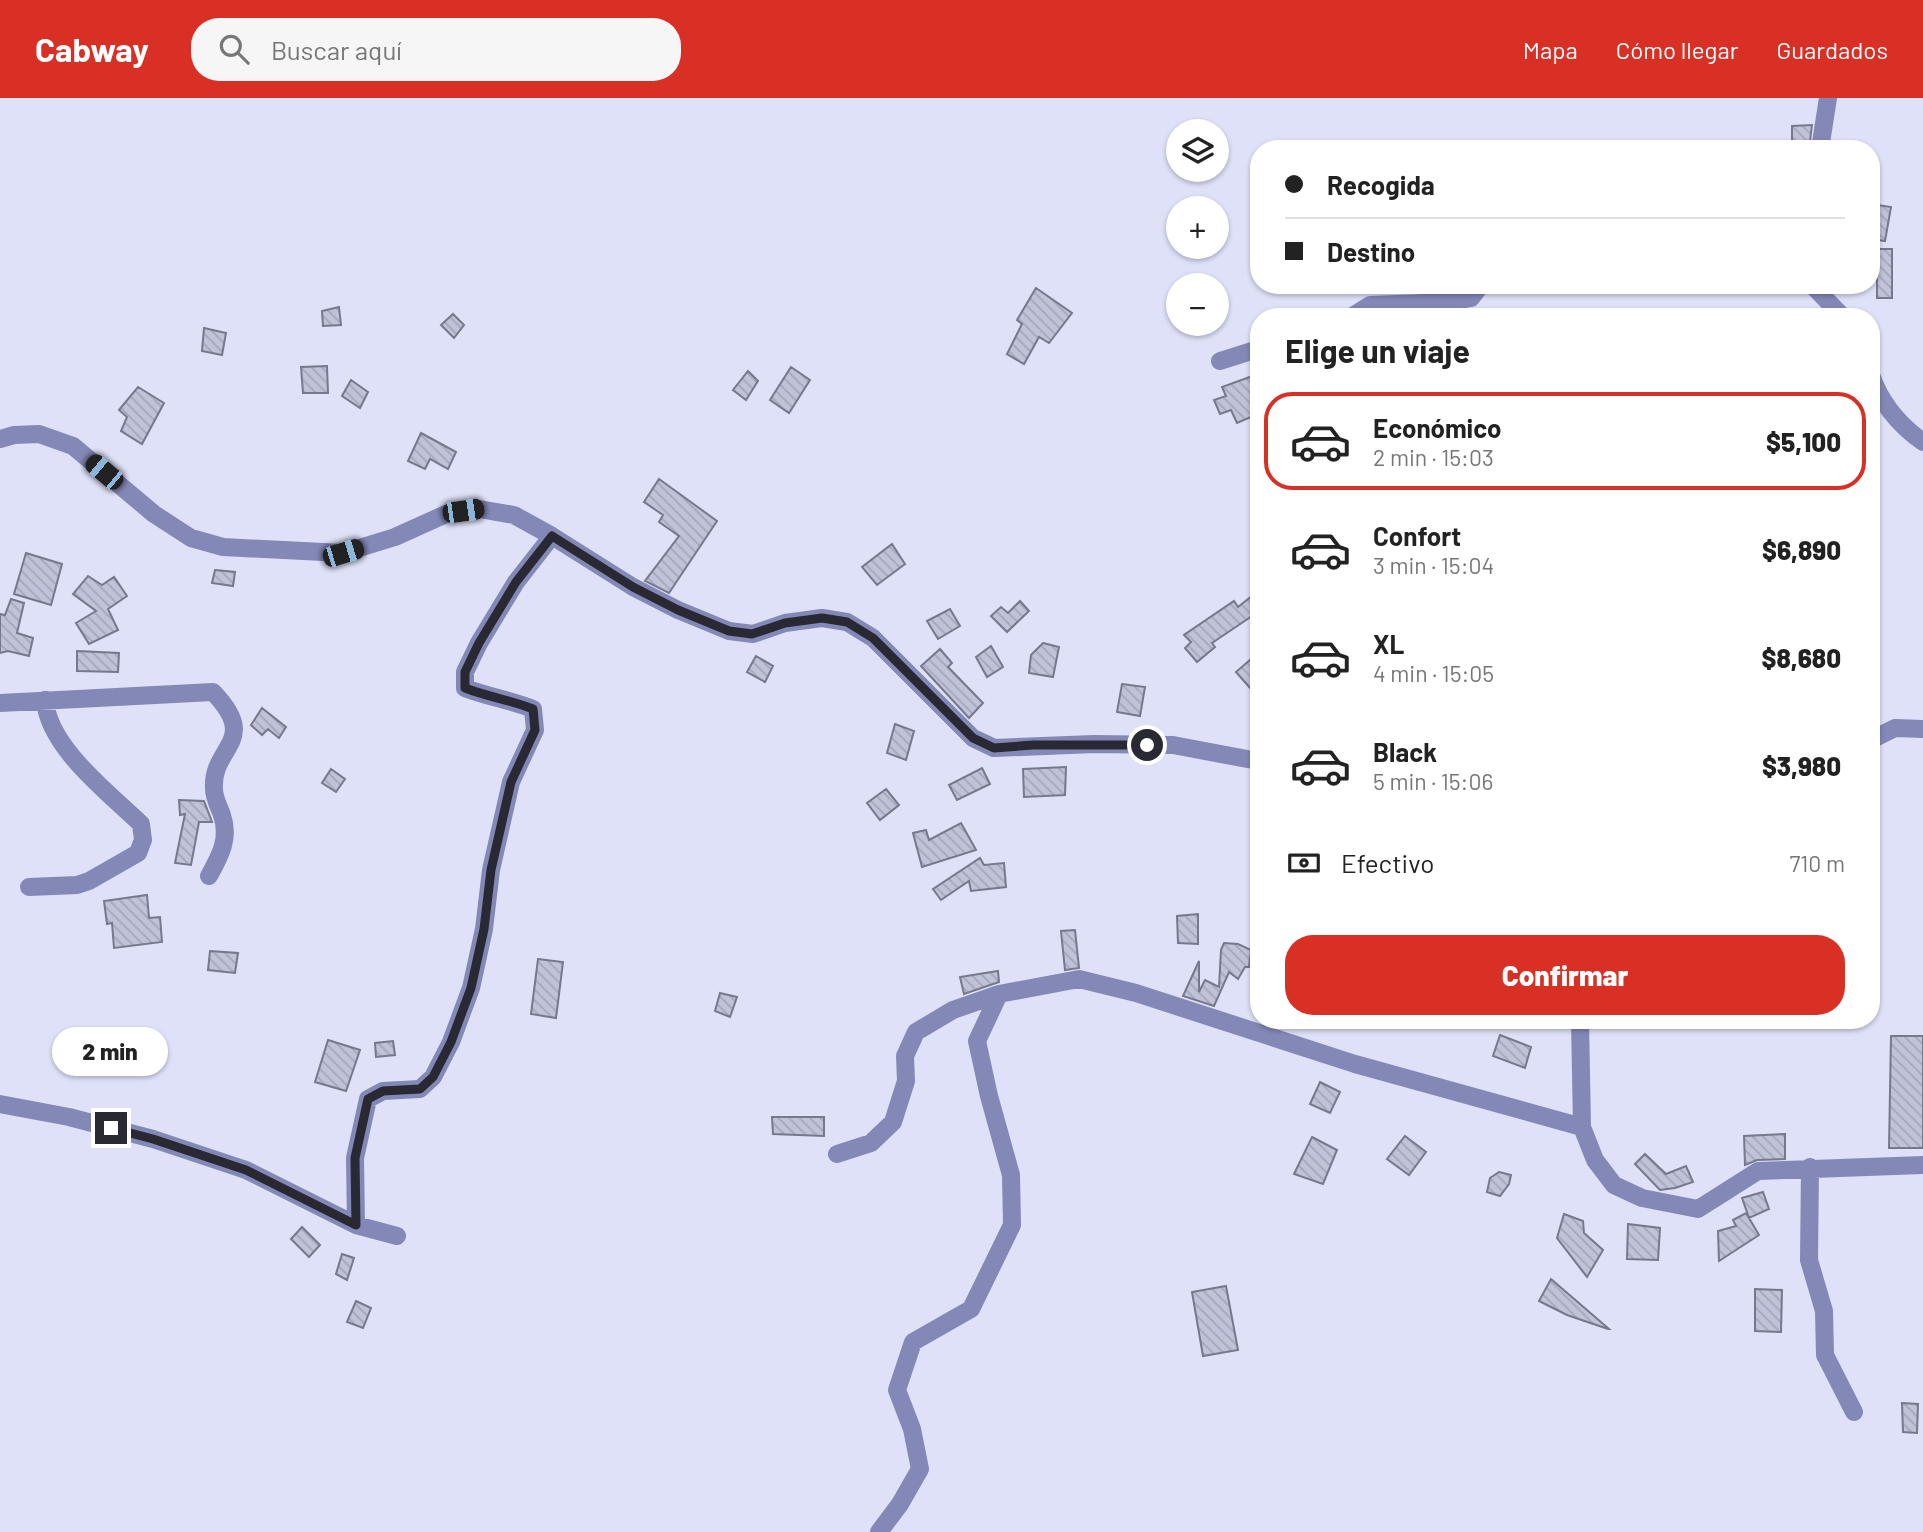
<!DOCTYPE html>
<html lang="es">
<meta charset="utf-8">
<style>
:root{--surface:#fff;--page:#f6f6f6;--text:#222;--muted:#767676;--line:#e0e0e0;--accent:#d93025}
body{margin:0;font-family:Barlow,sans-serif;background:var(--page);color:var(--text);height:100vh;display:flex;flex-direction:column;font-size:26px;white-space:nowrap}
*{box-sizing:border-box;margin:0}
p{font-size:23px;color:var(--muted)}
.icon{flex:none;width:38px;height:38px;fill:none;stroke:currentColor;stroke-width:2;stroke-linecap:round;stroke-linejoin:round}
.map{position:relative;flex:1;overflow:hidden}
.side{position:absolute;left:1250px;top:210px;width:630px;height:721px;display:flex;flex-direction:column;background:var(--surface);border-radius:28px;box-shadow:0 2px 5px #0004}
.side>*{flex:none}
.top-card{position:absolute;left:1250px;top:42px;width:630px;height:154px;border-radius:28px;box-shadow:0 2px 5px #0004;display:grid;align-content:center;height:154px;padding:0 35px;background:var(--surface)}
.tools{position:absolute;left:1166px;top:21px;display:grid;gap:14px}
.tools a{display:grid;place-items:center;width:63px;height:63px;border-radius:50%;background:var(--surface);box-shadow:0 2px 5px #0004;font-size:35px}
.end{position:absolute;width:32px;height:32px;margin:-16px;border:9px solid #282932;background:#fff;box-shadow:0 0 0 4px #fff}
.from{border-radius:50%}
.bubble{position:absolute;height:49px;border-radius:24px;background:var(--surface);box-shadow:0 2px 5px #0004;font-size:23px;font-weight:800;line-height:49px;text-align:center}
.car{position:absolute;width:21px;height:42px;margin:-21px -10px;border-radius:9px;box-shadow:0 0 5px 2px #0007;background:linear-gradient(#222 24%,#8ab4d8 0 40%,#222 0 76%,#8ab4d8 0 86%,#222 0)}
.top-card b{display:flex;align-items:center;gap:24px;height:66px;font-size:26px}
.top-card b+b{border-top:2px solid var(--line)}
.top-card i{width:18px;height:18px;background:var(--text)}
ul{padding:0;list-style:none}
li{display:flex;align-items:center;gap:21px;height:98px;margin:0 14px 10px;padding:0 21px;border:4px solid transparent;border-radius:28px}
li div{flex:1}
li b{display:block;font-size:26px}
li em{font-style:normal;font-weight:800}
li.selected{border-color:var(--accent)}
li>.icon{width:63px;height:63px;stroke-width:1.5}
h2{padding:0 35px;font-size:32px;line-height:84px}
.pay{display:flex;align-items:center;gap:18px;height:77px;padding:0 35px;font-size:26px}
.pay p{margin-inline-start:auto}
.cta{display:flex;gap:14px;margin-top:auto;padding:14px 35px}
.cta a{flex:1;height:80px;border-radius:28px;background:var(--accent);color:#fff;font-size:28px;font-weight:800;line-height:80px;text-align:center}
header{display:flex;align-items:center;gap:42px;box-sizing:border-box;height:98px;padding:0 35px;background:var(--accent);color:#fff}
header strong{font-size:33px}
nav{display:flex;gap:38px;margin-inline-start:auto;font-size:24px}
.search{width:490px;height:63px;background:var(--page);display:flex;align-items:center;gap:18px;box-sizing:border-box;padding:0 24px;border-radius:28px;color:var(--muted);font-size:26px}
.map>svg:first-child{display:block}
.building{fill:url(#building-back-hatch);stroke:#76788d;stroke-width:2}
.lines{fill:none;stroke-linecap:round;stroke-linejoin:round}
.minor{stroke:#8488b7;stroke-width:18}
.route{stroke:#282932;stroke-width:9}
</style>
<header>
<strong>Cabway</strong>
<div class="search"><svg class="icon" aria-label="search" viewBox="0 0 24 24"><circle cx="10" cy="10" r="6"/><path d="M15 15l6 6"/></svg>Buscar aquí</div>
<nav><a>Mapa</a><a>Cómo llegar</a><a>Guardados</a></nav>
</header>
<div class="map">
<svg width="1923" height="1434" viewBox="0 0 1923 1434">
<defs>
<pattern id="building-back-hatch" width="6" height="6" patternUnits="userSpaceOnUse" patternTransform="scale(1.75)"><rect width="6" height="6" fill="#bfc2d9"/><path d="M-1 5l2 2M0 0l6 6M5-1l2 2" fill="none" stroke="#a4a7bb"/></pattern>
</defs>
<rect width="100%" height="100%" fill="#dee1f8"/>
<!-- building -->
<path class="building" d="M1812 27 1809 51H1792V28Z
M1871 106 1891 109 1885 143 1871 141Z
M1877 151H1892V200H1877Z
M1036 190 1072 215 1049 245 1039 239 1024 266 1007 256 1022 226 1017 222Z
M339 209 341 227 323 228 322 213Z
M453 216 464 227 454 240 441 227Z
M204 230 226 235 222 257 202 253Z
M327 268 328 295H303L301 269Z
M791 269 810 282 789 315 770 302Z
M748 273 758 283 746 302 733 292Z
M1258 276V316L1237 325 1231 312 1220 316 1214 302 1226 298 1222 289Z
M351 282 368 294 360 310 342 298Z
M138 289 164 305 142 346 121 333 127 319 119 312Z
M421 335 456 354 448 371 430 361 425 371 408 363Z
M659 381 717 423 669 495 645 483 679 438 659 424 663 417 644 404Z
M892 446 905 466 877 487 862 469Z
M26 455 62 466 51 507 14 496Z
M215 472 235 474 233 488 212 485Z
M88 478 102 487 114 479 127 498 108 511 118 532 89 546 76 525 96 513 73 496Z
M1258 493V514L1212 545 1215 549 1197 564 1185 550 1191 544 1184 537 1234 503 1238 509Z
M11 501 24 505 17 535 33 540 29 558 8 553 0 555V516L5 517Z
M1020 503 1029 513 1007 534 991 518 1001 509 1008 515Z
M950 511 960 528 938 541 927 523Z
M1043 545 1059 549 1053 579 1029 575 1031 557Z
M991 548 1003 569 987 579 976 559Z
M940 551 952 565 948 569 983 605 969 620 921 568Z
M77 553 119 555 118 574 77 573Z
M1258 555V599L1236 574Z
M756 558 773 568 765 584 747 574Z
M1122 586 1145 589 1140 618 1117 614Z
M262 610 286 629 279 640 268 631 262 637 251 627Z
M895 626 914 633 906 662 887 655Z
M1066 669 1065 697 1024 699 1023 671Z
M982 670 990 686 957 702 949 687Z
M331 671 345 681 336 694 322 685Z
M886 691 899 707 880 722 867 705Z
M179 702 204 703 212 724H199L191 767 175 765 185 716 180 717Z
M961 725 976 752 922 769 913 735 926 732 929 742Z
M980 760 984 767 1004 765 1006 789 971 793 969 783 941 802 933 791Z
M147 797 149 820 160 819 162 844 114 850 112 825 107 826 104 803Z
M1198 816V846L1178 845 1177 818Z
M1075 832 1079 870 1065 872 1061 833Z
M1224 845 1238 846 1251 852 1249 869H1245L1238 881 1229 874 1214 908 1183 898 1199 863V894L1205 882 1219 889 1221 852Z
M210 853 238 855 235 875 208 872Z
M538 861 563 864 556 920 531 916Z
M998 873 999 884 964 896 960 879Z
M720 895 737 899 730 919 715 913Z
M1500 937 1531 949 1525 970 1493 958Z
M1891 938H1923V1050H1889Z
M328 942 360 952 346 993 315 984Z
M393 943 395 957 376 959 375 945Z
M1320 984 1340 994 1330 1015 1310 1006Z
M772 1019H824V1038L773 1036Z
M1785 1036V1061L1757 1062 1745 1067 1744 1038Z
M1405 1038 1426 1054 1409 1077 1387 1061Z
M1312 1039 1337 1052 1323 1086 1294 1076Z
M1645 1056 1666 1076 1686 1068 1693 1084 1675 1090 1660 1092 1635 1066Z
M1499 1074 1511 1077 1509 1086 1500 1098 1487 1094 1490 1080Z
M1763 1094 1769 1111 1749 1120 1742 1100Z
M1746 1115 1759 1137 1719 1163 1718 1133 1736 1128 1733 1122Z
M1564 1116 1583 1123 1584 1135 1603 1152 1587 1179 1557 1140Z
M1628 1126 1660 1130 1658 1162 1627 1161Z
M302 1129 320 1147 309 1159 291 1141Z
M342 1156 354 1160 347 1182 336 1176Z
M1551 1181 1609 1231H1608L1567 1217 1539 1203Z
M1226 1188 1238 1252 1203 1258 1192 1194Z
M1755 1191 1782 1192 1781 1234 1755 1233Z
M356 1203 371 1210 363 1230 347 1224Z
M1902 1305 1918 1306 1917 1335 1903 1334Z"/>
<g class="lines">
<!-- minor -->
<path class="minor" d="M1820 51 1828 0
M1812 187 1843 219
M1351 219 1370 207 1450 204 1471 200 1481 187
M1220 263 1258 251
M1871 277C1881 306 1899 327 1923 344
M0 341 14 337 39 336 73 348 154 416 191 440 223 449 343 455 395 439 446 416 479 411 514 417 552 438 633 489 678 512 729 533 753 536 785 525 822 520 847 524 873 540 973 640 994 650 1094 646 1173 647 1258 663
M0 605 213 594C261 644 211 648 214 691 214 700 219 709 222 717 230 741 220 758 209 778
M1871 642 1895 630 1923 631
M29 789 77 787 89 783 138 755 143 742 141 726C109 695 48 649 45 602
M1580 922 1582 1029 1595 1062 1614 1087 1642 1100 1698 1111 1758 1073 1923 1067
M0 1006 69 1019 153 1041 246 1072 356 1127 397 1138
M837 1056 871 1045 893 1024 906 983 905 958 916 934 953 912 999 896 1079 881 1136 895 1355 966 1582 1029
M1810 1069 1809 1162 1824 1213 1825 1257 1854 1314
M356 1127 355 1060 368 1001 383 993 420 991 433 979 451 944 471 890 484 831 491 772 511 684 535 632 533 611C511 602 488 599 465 590V574L479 545 516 484 552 438
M879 1434 900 1406 920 1371 912 1331 897 1292 913 1244 971 1211 1012 1127 1011 1077 989 998 977 943 999 896"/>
</g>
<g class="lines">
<!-- route -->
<path class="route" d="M111 1030 153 1041 246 1072 356 1127 355 1060 368 1001 383 993 420 991 433 979 451 944 471 890 484 831 491 772 511 684 535 632 533 611C511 602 488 599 465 590V574L479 545 516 484 552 438 633 489 678 512 729 533 752 536 785 525 822 520 847 524 873 540 973 640 994 650 1033 647H1147"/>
</g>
</svg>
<div class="tools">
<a><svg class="icon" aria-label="layers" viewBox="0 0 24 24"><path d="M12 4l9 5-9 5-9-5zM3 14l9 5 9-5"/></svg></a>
<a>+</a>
<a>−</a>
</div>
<i class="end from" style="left:1147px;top:647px"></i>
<i class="end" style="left:111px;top:1030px"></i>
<div class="bubble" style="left:52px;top:929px;width:116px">2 min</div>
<i class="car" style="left:104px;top:374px;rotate:310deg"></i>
<i class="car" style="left:463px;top:413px;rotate:82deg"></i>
<i class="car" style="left:343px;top:455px;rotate:73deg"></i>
<div class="top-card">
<b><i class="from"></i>Recogida</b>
<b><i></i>Destino</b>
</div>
<section class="side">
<h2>Elige un viaje</h2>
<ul>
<li class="selected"><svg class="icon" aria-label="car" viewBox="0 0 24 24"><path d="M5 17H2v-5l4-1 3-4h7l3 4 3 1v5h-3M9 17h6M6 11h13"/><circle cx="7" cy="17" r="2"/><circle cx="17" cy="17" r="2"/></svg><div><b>Económico</b><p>2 min · 15:03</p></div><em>$5,100</em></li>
<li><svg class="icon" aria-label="car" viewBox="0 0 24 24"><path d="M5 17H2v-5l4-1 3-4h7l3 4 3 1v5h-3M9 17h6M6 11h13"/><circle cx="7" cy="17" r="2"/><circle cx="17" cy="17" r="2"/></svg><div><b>Confort</b><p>3 min · 15:04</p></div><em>$6,890</em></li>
<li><svg class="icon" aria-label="car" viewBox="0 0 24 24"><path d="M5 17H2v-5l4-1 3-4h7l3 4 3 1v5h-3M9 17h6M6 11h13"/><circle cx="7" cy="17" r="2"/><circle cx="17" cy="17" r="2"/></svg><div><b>XL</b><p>4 min · 15:05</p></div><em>$8,680</em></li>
<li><svg class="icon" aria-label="car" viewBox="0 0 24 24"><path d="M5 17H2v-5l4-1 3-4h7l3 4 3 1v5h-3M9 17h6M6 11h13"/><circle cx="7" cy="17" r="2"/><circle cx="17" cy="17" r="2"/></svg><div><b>Black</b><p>5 min · 15:06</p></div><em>$3,980</em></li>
</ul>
<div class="pay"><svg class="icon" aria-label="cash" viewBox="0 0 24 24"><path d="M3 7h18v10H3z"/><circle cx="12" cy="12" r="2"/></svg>Efectivo<p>710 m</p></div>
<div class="cta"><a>Confirmar</a></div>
</section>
</div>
